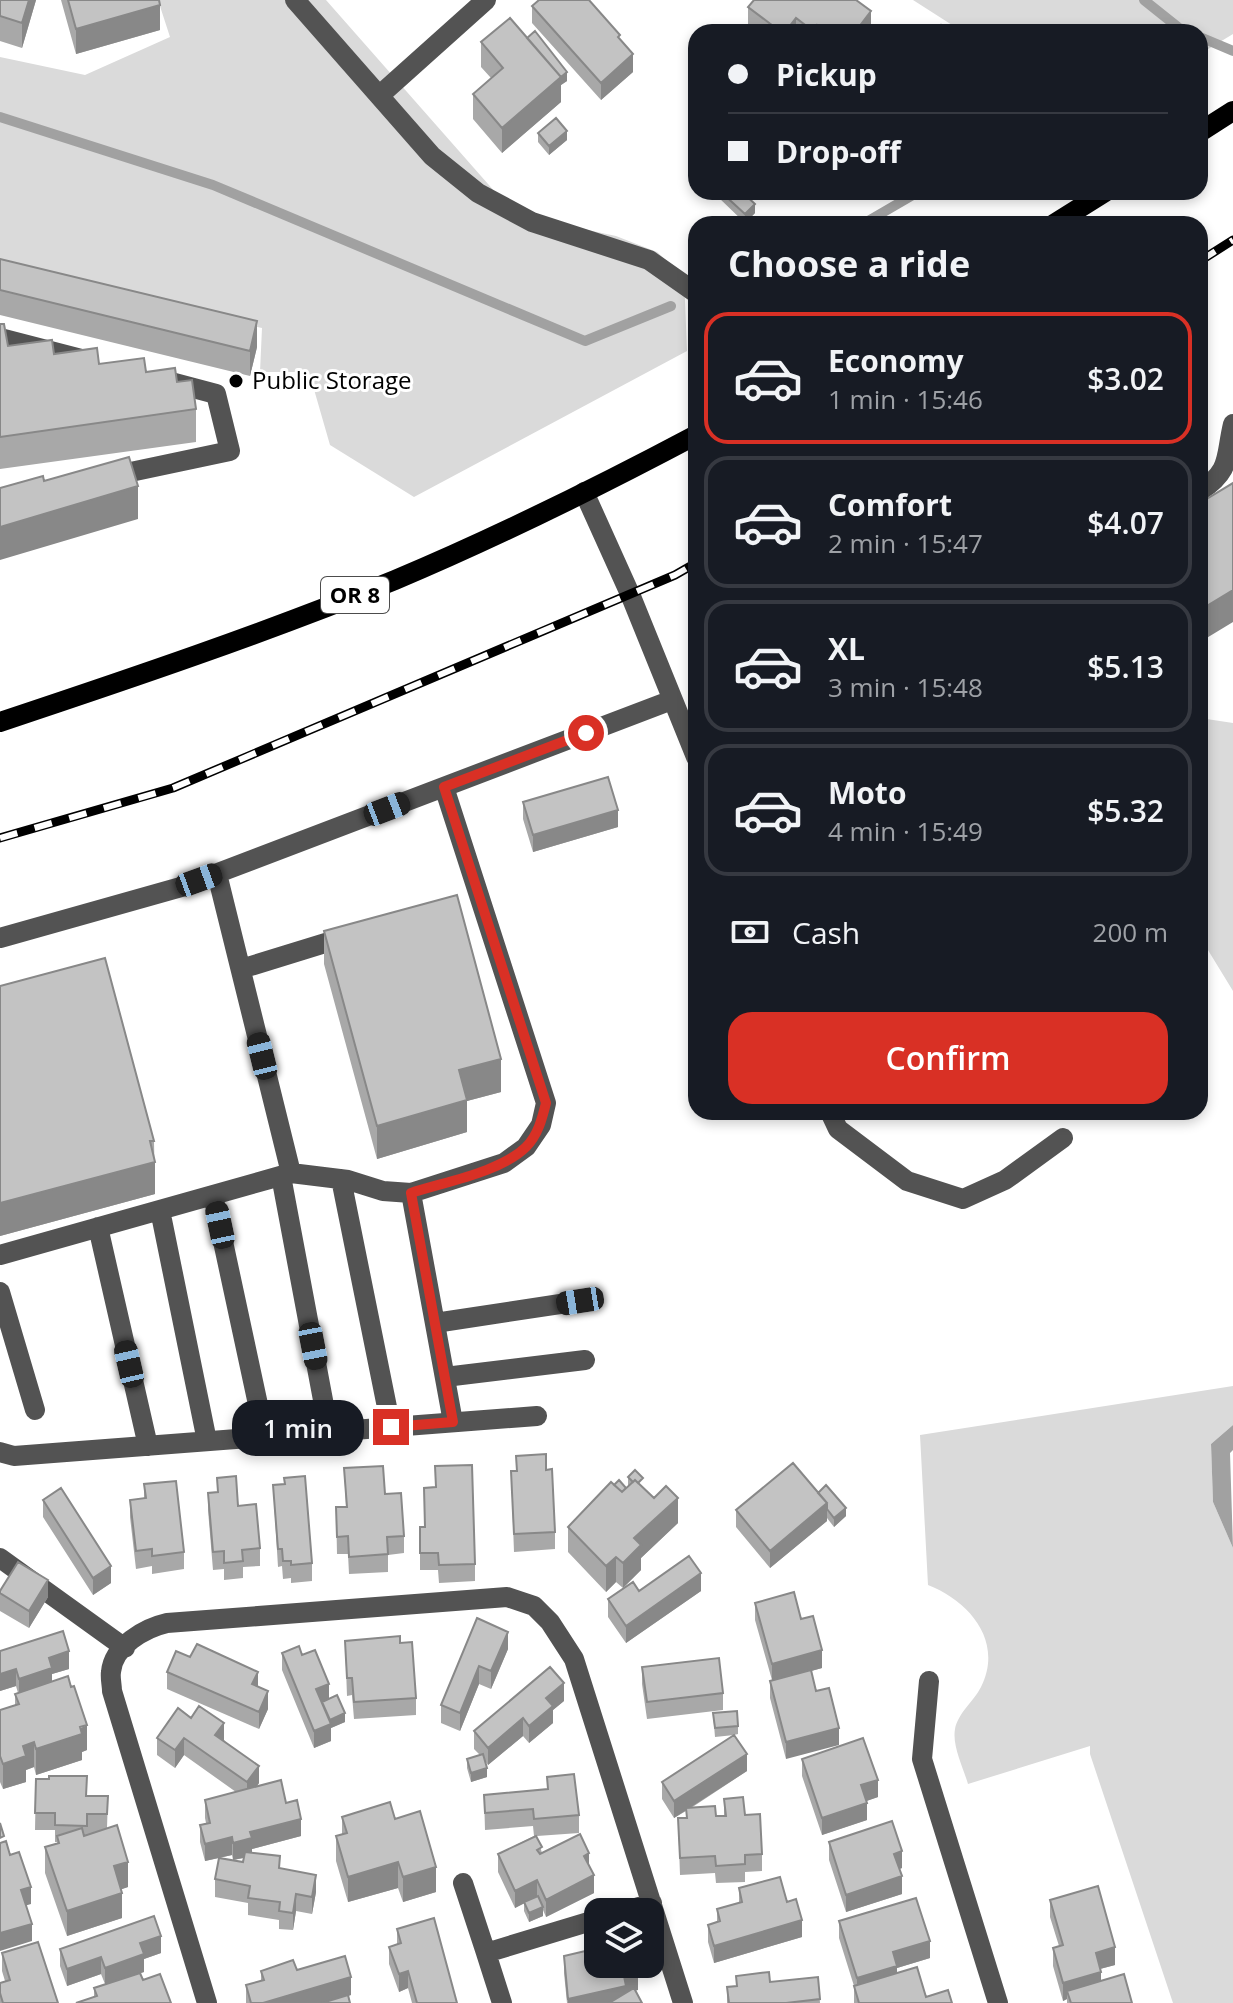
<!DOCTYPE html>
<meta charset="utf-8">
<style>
:root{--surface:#171b24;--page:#20242c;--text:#f1f3f6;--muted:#9ea1a6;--line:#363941;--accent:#d93025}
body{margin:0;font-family:"Open Sans",sans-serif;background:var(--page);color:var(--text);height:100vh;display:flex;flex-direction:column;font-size:30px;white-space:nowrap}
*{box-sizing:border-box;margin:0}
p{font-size:26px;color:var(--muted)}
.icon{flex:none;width:44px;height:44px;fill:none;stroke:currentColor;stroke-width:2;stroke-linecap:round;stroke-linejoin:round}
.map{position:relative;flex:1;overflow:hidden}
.side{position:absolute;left:688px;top:216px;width:520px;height:904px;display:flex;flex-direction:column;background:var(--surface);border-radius:24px;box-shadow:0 4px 12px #0003}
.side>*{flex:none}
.hud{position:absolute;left:688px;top:24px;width:520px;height:176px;border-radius:24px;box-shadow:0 4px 12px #0003;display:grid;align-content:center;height:176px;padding:0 40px;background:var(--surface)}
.tools{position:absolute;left:584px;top:1898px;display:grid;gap:16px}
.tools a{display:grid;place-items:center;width:80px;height:80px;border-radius:16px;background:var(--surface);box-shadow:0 4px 12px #0003;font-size:40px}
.end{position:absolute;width:36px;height:36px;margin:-18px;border:10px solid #d93025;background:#fff;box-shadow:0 0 0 4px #fff}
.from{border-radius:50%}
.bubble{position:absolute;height:56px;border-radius:24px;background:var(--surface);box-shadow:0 4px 12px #0003;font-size:26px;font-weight:600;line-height:56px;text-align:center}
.car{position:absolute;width:24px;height:48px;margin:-24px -12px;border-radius:10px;box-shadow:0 0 6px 2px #0007;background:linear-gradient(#222 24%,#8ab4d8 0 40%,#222 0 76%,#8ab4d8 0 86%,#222 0)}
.hud b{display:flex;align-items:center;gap:28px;height:76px;font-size:30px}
.hud b+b{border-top:2px solid var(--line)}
.hud i{width:20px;height:20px;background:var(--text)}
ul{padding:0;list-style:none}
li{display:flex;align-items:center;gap:24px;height:132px;margin:0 16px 12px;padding:0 24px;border:4px solid var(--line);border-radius:24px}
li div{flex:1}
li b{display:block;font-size:30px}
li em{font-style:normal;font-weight:600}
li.on{border-color:var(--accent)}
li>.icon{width:72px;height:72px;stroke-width:1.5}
h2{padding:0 40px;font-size:36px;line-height:96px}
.pay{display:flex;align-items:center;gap:20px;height:88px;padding:0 40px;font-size:30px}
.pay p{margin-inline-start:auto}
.button{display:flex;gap:16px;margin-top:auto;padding:16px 40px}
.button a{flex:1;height:92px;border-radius:24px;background:var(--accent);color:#fff;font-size:32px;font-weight:600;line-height:92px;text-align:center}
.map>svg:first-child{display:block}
.green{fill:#dadada}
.water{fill:#a1a1a1}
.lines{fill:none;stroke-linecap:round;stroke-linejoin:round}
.stream{stroke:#a1a1a1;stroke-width:10}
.minor{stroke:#535353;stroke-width:20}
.major{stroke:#000;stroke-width:20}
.rail-casing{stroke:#000;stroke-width:9}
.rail{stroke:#fff;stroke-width:6;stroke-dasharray:18;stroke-linecap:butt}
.wall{fill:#a8a8a8}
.shaded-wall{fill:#888}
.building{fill:#c3c3c3;stroke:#888;stroke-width:2}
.route{stroke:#d93025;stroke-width:10}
.poi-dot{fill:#000;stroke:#fff;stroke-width:3}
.labels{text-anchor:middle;stroke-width:6;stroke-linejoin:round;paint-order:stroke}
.shield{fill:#fff;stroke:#4c4c4c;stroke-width:2}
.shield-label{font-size:22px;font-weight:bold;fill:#000}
.poi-label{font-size:24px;fill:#000;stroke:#fff;text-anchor:start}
</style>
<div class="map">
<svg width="1233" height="2003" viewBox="0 0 1233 2003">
<rect width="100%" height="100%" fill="#fff"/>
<!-- green -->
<path class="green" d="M158 0H326L503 201 550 222 616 236 657 252 684 276 687 351 414 497 330 445 309 372H260L262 328 4 275 0 271V57L85 75 170 37Z
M913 0H1233V34L1200 54V32H963Z
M1200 718 1233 723V991L1200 937Z
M1233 1386V1425L1211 1444 1213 1502 1233 1548V2003H1173L1090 1754V1746L968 1784C963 1767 952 1746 955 1729 958 1713 974 1701 981 1687 1004 1641 969 1601 928 1585L920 1435Z"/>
<!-- water -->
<path class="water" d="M1233 1425V1450L1230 1453 1233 1548 1213 1502 1211 1444Z"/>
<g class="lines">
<!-- stream -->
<path class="stream" d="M1144 0 1179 28 1189 32
M1156 32 1179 28
M1200 37 1233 51
M0 117 213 185 585 341 671 306
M863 224 918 192"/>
<!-- minor -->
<path class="minor" d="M295 0 432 156 478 193 532 222 649 260 696 293
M380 95 486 0
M0 338 85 360
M107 477 230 451 216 394 167 381
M1200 491C1232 470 1225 457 1233 424
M584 492 630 594 696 757
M217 874 291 1173
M0 938 181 887 672 700
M241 969 348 936
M830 1112 838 1129 907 1181 963 1199 1005 1180 1063 1138
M281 1176 329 1432
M341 1179 391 1427
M411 1193 453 1422
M213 1195 265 1437
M160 1210 207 1441
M98 1227 148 1446
M0 1255 291 1173 348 1180 383 1191 411 1193 504 1163 526 1147 541 1125 546 1103 444 787
M0 1292 35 1410
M435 1323 580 1301
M445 1377 585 1360
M0 1452 14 1456 537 1416
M0 1558 125 1648
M929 1681 922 1759 998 2003
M463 1883 486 1953
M622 1912 652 1903
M207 2003 112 1691C112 1685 110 1678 111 1672 113 1646 145 1628 167 1623L507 1597 534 1606 550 1622 574 1659 683 2003
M502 2003 486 1953 598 1919"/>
<!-- major -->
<path class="major" d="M1200 132 1233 111
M1054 224 1105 192
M0 722C132 678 265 633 395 580 497 537 598 487 696 435"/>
<defs>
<path id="rail" d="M1200 261 1233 240
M0 838 173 788 675 575 696 563"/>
</defs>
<!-- rail casing -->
<use href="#rail" class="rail-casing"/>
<!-- rail -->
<use href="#rail" class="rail"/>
</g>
<!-- wall -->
<path class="wall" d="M0 0H36L22 48 0 41Z
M61 0H159L160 30 76 54Z
M532 6 620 40 633 72 601 100 532 23Z
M748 7 871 32H748Z
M527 38 567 81 561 85V102L502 153 473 119V94L491 78 481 67V42Z
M538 133 567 140 549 155 538 142Z
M718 192H742L755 213 745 223 718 197Z
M0 259 257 347 250 376 0 315Z
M0 324 8 346 146 372 177 382 196 409V442L0 469Z
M523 802 618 827 533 852 523 819Z
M324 931 501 1092 467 1101V1132L377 1159 324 964Z
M0 986 154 1141 155 1194 0 1236Z
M516 1456 555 1532V1549L514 1552 511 1471H516Z
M344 1468 385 1494 404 1536V1553L388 1555V1572L349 1574 348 1554H337L336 1507H346Z
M628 1477 643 1487 678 1523 641 1558V1570L623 1588 616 1582 606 1592 568 1552V1527L626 1488 628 1486Z
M217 1478 238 1506 260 1548V1566L243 1567V1578L224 1580V1569L213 1570 208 1510V1493L217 1492Z
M284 1478 312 1563V1581L291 1583V1578L283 1579 282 1566 278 1567 273 1485 284 1484Z
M144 1484 184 1552V1569L152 1574V1566L136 1569 130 1517V1500L144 1498Z
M436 1487 475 1564V1581L439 1583 438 1570H420V1527H425Z
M818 1493 846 1516 834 1527 827 1518V1521L770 1568 736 1527V1510Z
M43 1500 111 1583 93 1595 43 1517Z
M0 1591 48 1597 29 1628 0 1611Z
M639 1591H701L626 1643 608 1617V1599Z
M755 1603 801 1619 822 1668 811 1671 786 1759 770 1698V1681L772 1680 755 1620Z
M477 1618 508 1649 491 1689 479 1684 460 1731 441 1723V1705Z
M345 1641 400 1643 416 1698V1715L354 1719 352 1695 347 1696Z
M0 1651 69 1669 52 1674V1681L87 1750 82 1752V1760L36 1775 34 1767 26 1770V1782L3 1789 0 1782V1710L15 1705V1694L18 1693 16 1686 0 1691Z
M282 1653 302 1655 329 1699 345 1722 331 1728V1741L314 1748 282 1670Z
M642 1667 723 1693V1710L647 1719 642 1684Z
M167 1672 268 1709 259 1729 167 1689Z
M564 1701 553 1710V1723L529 1743 523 1736 488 1765 485 1761 487 1777 471 1782 467 1768V1759L480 1755 474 1749V1731Z
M178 1708 224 1740 259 1783 256 1787 286 1803 301 1836 252 1849V1853L280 1869 316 1892 312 1914 296 1911 293 1930 279 1929V1920L248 1915V1903L215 1897V1879L243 1862 244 1858 233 1860 232 1855 205 1861 200 1842V1825L206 1823 205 1818V1800L236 1792 184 1755 175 1768 157 1755V1738Z
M713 1713 738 1726V1734L734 1735 747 1771 691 1808 716 1816H724V1799L745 1815 762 1854V1871L745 1872V1882L716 1883 715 1873 680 1875 678 1818H686V1811L674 1818 662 1799V1782L734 1735 715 1737Z
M802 1759 878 1797 866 1801 867 1820 822 1835 802 1776Z
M547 1777 579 1815V1833L537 1836 542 1853 589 1867 594 1893 546 1917 543 1910V1916L529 1922 524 1911V1903L515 1908 498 1872V1854L534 1836 533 1826 485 1830 484 1795 547 1789Z
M36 1779 86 1796H108L107 1828 128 1887 121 1889 122 1918 67 1936 45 1873V1847L57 1844V1842H55V1830H35Z
M342 1817 395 1819 436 1892 403 1902 398 1888 348 1902 336 1861V1836L342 1834Z
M829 1842 902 1868 899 1869 902 1894 846 1912 829 1860Z
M739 1888 787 1902 802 1937 714 1963 708 1942V1925L717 1922V1909L739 1903Z
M1050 1900 1115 1965 1100 1969 1101 1981 1132 2003H1067V1999L1063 2001 1053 1966V1948L1059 1946 1050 1917Z
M839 1921 930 1958 897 1968V1972L926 1997 952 2003H854V1986L839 1938Z
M397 1929 457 2003H412L408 1988 399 1992 389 1964V1947L397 1944Z
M597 1941 638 1990H635L642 2003H567L564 1973V1956L597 1949Z
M60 1949 161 1953 144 1959V1972L140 1973 143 1980 94 1997V1988L105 1984 101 1974 67 1986 60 1966Z
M2 1953 58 2003H0V1983L5 1981 2 1971Z
M297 1970 351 1995 348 1996 350 2003H246V1985L261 1981V1971Z
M736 1976 770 1982 818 1977 820 2003H727V1987L736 1986Z"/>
<!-- shaded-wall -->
<path class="shaded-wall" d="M29 0H36L22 48V23Z
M160 5V30L76 54V29Z
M871 11V32H855Z
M796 18V32H785Z
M633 54V72L601 100V83Z
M567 72V81L561 85V102L502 153V128Z
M567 131V140L549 155V146Z
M755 204V213L745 223V214Z
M257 321V347L250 376V351Z
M138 486V519L0 560V568V527Z
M1233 590V622L1200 642V610Z
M618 810V827L533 852V835Z
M501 1059V1092L467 1101V1132L377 1159V1126L459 1070Z
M155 1162V1194L0 1236V1203Z
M678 1498V1523L641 1558V1570L623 1588V1563L634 1538Z
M827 1503V1521L770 1568V1551Z
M846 1508V1516L834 1527V1518Z
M616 1557V1582L606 1592V1566Z
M111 1566V1583L93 1595V1578Z
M701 1573V1591L626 1643V1626Z
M48 1580V1597L29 1628V1611Z
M508 1632V1649L491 1689V1671Z
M822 1650V1668L772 1682V1664Z
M69 1651V1669L52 1674V1686L19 1696V1679L49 1658Z
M479 1666V1684L460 1731V1713Z
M16 1669V1686L0 1691V1674Z
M258 1672V1689L252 1684Z
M564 1683V1701L553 1710V1723L529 1743V1726L546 1698Z
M329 1684V1701L316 1706V1689Z
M268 1691V1709L259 1729V1712Z
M345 1713V1722L331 1728V1741L314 1748V1731L330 1720Z
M523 1718V1736L488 1765V1748Z
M224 1723V1740L215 1752V1735Z
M87 1725V1750L82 1752V1760L36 1775V1749Z
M839 1728V1745L786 1759V1742Z
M184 1738V1755L175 1768V1750Z
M34 1742V1767L26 1770V1782L3 1789V1764L23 1746Z
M747 1754V1771L674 1818V1801Z
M259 1766V1783L247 1800V1782Z
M487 1768V1777L471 1782V1773Z
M878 1780V1797L861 1803V1785Z
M867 1803V1820L822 1835V1818Z
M301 1819V1836L252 1849V1856L233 1860V1843L250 1832Z
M232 1837V1855L205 1861V1844Z
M902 1851V1868L894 1871V1854Z
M589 1853V1870L584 1856Z
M128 1862V1887L114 1892V1866Z
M398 1862V1888L348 1902V1877Z
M436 1867V1892L403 1902V1877Z
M316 1875V1892L312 1914V1897Z
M594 1875V1893L546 1917V1900Z
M902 1876V1894L846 1912V1895Z
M537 1880V1897L515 1908V1891Z
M31 1887V1904L21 1907V1890Z
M122 1893V1918L67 1936V1911Z
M296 1894V1911L293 1930V1913Z
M543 1907V1916L529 1922V1913Z
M802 1920V1937L714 1963V1946Z
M32 1924V1941L0 1951V1933Z
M161 1936V1953L144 1959V1972L105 1985V1968L140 1943Z
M930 1941V1958L897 1968V1983L857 1996V1978L893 1952Z
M1115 1947V1965L1096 1970V1953Z
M101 1957V1974L67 1986V1969Z
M408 1971V1988L399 1992V1974Z
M638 1972V1990L626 1993V2003H568V1999L624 1976Z
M1101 1972V1990L1067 1991V1999L1063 2001V1983Z
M351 1977V1995L322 2003H263Z"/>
<!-- building -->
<path class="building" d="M0 0H29L22 23 0 16Z
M68 0H159L160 5 76 29Z
M539 0H589L620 35 618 37 633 54 601 83 532 6Z
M754 0H856L871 11 855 32H827L817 25 813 31 796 18 785 32H781L748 7Z
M510 18 561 77 502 128 473 94 503 68 481 42Z
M941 25 948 32H934Z
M535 31 567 72 561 77 527 38Z
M556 118 567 131 549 146 538 133Z
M721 192H742L755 204 745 214Z
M0 259 257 321 250 351 0 290Z
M0 324H4L8 346 52 340 54 354 97 348 99 364 144 358 146 372 175 368 177 382 192 380 196 409 0 437Z
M129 457 138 486 0 527V488L43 476 44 481Z
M1233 483V590L1200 610V503Z
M608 777 618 810 533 835 523 802Z
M457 895 501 1059 459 1070 467 1100 377 1126 324 931Z
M105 958 154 1141H150L155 1162 0 1203V986Z
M546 1454V1470L552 1469 555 1532 514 1534 511 1471H517L516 1456Z
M793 1463 827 1503 770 1551 736 1510Z
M472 1465 475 1564 439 1565 438 1553H420V1527H425L424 1488 436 1487 435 1466Z
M383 1466 385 1494 401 1493 404 1536 387 1537 388 1554 349 1557 348 1536 337 1537 336 1507H347L344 1468Z
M635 1470 643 1478 638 1483 635 1480 633 1482 628 1477Z
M236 1476 238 1506 256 1504 260 1548 242 1550 243 1561 224 1563V1551L213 1552 208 1493 218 1492 217 1478Z
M305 1476 312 1563 291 1565V1561H283L282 1549H278L273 1485 285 1484 284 1478Z
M619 1480 626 1488 622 1492 614 1485Z
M635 1480 654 1498 666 1486 678 1498 634 1538 641 1545 623 1563 616 1557 606 1566 568 1527 611 1482 622 1492Z
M176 1481 184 1552 152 1556V1549L136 1551 130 1500 146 1498 144 1484Z
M826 1485 846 1508 834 1518 827 1509V1503L818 1493Z
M61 1488 111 1566 93 1578 43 1500Z
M689 1556 701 1573 626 1626 608 1599 633 1582 639 1591Z
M18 1562 48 1580 29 1611 0 1593V1591Z
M794 1592 801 1619 813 1616 822 1650 772 1664 755 1603Z
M477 1618 508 1632 491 1671 479 1666 460 1713 441 1705Z
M63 1631 69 1651 49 1658 52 1668 19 1679 16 1669 0 1674V1651Z
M400 1636V1643L412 1642 416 1698 354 1702 352 1678H347L345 1641Z
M197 1644 258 1672 252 1684 268 1691 259 1712 167 1672 176 1651 190 1657Z
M299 1646 302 1655 315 1650 329 1684 316 1689 331 1724 314 1731 282 1653Z
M719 1658 723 1693 647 1702 642 1667Z
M550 1667 564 1683 546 1698 553 1706 529 1726 523 1718 488 1748 474 1731Z
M811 1670 816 1691 829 1688 839 1728 786 1742 770 1681Z
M68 1676 71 1687 74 1686 87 1725 80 1727 82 1734 36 1749 34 1742 23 1746 26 1756 3 1764 0 1756V1710L19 1704 15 1694Z
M337 1695 345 1713 330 1720 322 1702Z
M199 1706 224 1723 215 1735 259 1766 247 1782 184 1738 175 1750 157 1738 178 1708 191 1718Z
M737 1711 738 1726 715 1728 713 1713Z
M734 1735 747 1754 674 1801 662 1782Z
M863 1738 878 1780 861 1785 867 1803 822 1818 802 1759Z
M483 1754 487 1768 471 1773 467 1759Z
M574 1774 579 1815 534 1819 533 1809 485 1813 484 1795 548 1789 547 1777Z
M49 1776H87L86 1796H108L107 1814H87V1826L55 1825V1813H35L36 1779H49Z
M281 1780 286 1803 297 1800 301 1819 250 1832 252 1838 233 1843 232 1837 205 1844 200 1825 210 1823 205 1800Z
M743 1797 745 1815 760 1814 762 1854 745 1855V1864L716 1866 715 1856 680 1858 678 1818H687L686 1808 715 1806 716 1816H726L724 1799Z
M390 1802 395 1819 420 1811 436 1867 403 1877 398 1862 348 1877 336 1836 347 1833 342 1817Z
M892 1821 902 1851 894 1854 902 1876 846 1895 829 1842Z
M0 1823 4 1836 0 1838Z
M117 1825 128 1862 114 1866 122 1893 67 1911 45 1847 59 1843 57 1836 82 1828 84 1836Z
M580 1834 589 1853 584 1856 594 1875 546 1900 537 1880 515 1891 498 1854 536 1836 542 1847 537 1850 540 1854Z
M6 1841 10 1855 19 1852 31 1887 21 1890 32 1924 0 1933V1843Z
M245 1852 280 1856 279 1868 316 1875 312 1897 296 1894 293 1913 279 1911 280 1902 248 1898 250 1886 215 1879 219 1858 243 1862Z
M780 1877 787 1902 796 1899 802 1920 714 1946 708 1925 720 1921 717 1909 742 1902 739 1888Z
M1098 1886 1115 1947 1096 1953 1101 1972 1063 1983 1053 1948 1063 1945 1050 1900Z
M538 1896 543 1907 529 1913 524 1902Z
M916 1898 930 1941 893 1952 897 1966 857 1978 839 1921Z
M154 1916 161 1936 140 1943 144 1954 105 1968 101 1957 67 1969 60 1949Z
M434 1918 457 2003H417L408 1971 399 1974 389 1947 401 1943 397 1929Z
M38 1942 58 2003H3L0 1993V1983L10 1980 2 1953Z
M598 1948V1964H636L638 1972 624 1976 626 1986 568 1999 564 1956Z
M345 1956 351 1977 263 2003H251L246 1985 264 1980 261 1971 293 1960 297 1970Z
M917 1967 926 1997 948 1990 952 2003H859L854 1986Z
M769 1972 770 1982 818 1977 820 1999 786 2003H729L727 1987 737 1986 736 1976Z
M140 1973 143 1980 160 1974 171 2003H76L97 1996 94 1988Z
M1124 1974 1132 2003H1071L1067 1991Z
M634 1988 642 2003H609Z
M348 1995 350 2003H322Z"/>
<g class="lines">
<!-- route -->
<path class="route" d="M391 1427 453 1422 411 1193C444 1182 501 1172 526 1147 538 1135 542 1119 546 1103L444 787 586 733"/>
</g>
<!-- markers -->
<circle class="poi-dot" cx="236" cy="381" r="8"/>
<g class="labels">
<!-- shield labels -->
<rect class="shield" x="321" y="577" width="68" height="36" rx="6"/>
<g class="shield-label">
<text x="355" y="603">OR 8</text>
</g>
<!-- poi labels -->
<g class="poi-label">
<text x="252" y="389">Public Storage</text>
</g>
</g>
</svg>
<div class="tools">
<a><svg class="icon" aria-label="layers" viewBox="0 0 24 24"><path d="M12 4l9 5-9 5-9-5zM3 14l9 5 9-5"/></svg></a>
</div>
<i class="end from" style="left:586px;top:733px"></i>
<i class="end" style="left:391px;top:1427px"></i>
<div class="bubble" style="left:232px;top:1400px;width:132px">1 min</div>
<i class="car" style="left:387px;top:809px;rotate:69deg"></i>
<i class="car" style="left:199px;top:880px;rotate:70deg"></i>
<i class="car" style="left:262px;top:1056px;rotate:346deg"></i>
<i class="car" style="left:220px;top:1225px;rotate:348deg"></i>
<i class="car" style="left:580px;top:1301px;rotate:261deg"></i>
<i class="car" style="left:313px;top:1346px;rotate:169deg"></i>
<i class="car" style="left:129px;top:1364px;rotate:347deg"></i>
<div class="hud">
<b><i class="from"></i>Pickup</b>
<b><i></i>Drop-off</b>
</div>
<section class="side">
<h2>Choose a ride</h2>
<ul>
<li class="on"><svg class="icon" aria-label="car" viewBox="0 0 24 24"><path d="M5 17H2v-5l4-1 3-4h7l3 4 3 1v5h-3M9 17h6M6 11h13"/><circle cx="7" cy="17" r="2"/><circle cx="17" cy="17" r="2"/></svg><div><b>Economy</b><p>1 min · 15:46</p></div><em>$3.02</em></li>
<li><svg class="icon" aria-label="car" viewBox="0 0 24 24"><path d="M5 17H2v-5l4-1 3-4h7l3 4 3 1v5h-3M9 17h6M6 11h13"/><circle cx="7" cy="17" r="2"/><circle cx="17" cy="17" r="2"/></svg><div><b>Comfort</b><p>2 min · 15:47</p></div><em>$4.07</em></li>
<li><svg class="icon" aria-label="car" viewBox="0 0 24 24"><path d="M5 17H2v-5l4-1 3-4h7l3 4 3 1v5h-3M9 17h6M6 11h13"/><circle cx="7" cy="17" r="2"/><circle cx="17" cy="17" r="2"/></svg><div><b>XL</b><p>3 min · 15:48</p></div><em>$5.13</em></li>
<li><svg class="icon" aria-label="car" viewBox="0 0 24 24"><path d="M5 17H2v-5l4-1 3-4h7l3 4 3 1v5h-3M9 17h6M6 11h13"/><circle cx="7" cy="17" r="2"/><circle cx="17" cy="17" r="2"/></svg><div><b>Moto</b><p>4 min · 15:49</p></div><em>$5.32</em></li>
</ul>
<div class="pay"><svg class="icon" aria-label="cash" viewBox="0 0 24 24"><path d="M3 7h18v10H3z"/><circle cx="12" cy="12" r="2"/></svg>Cash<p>200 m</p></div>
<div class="button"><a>Confirm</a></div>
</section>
</div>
